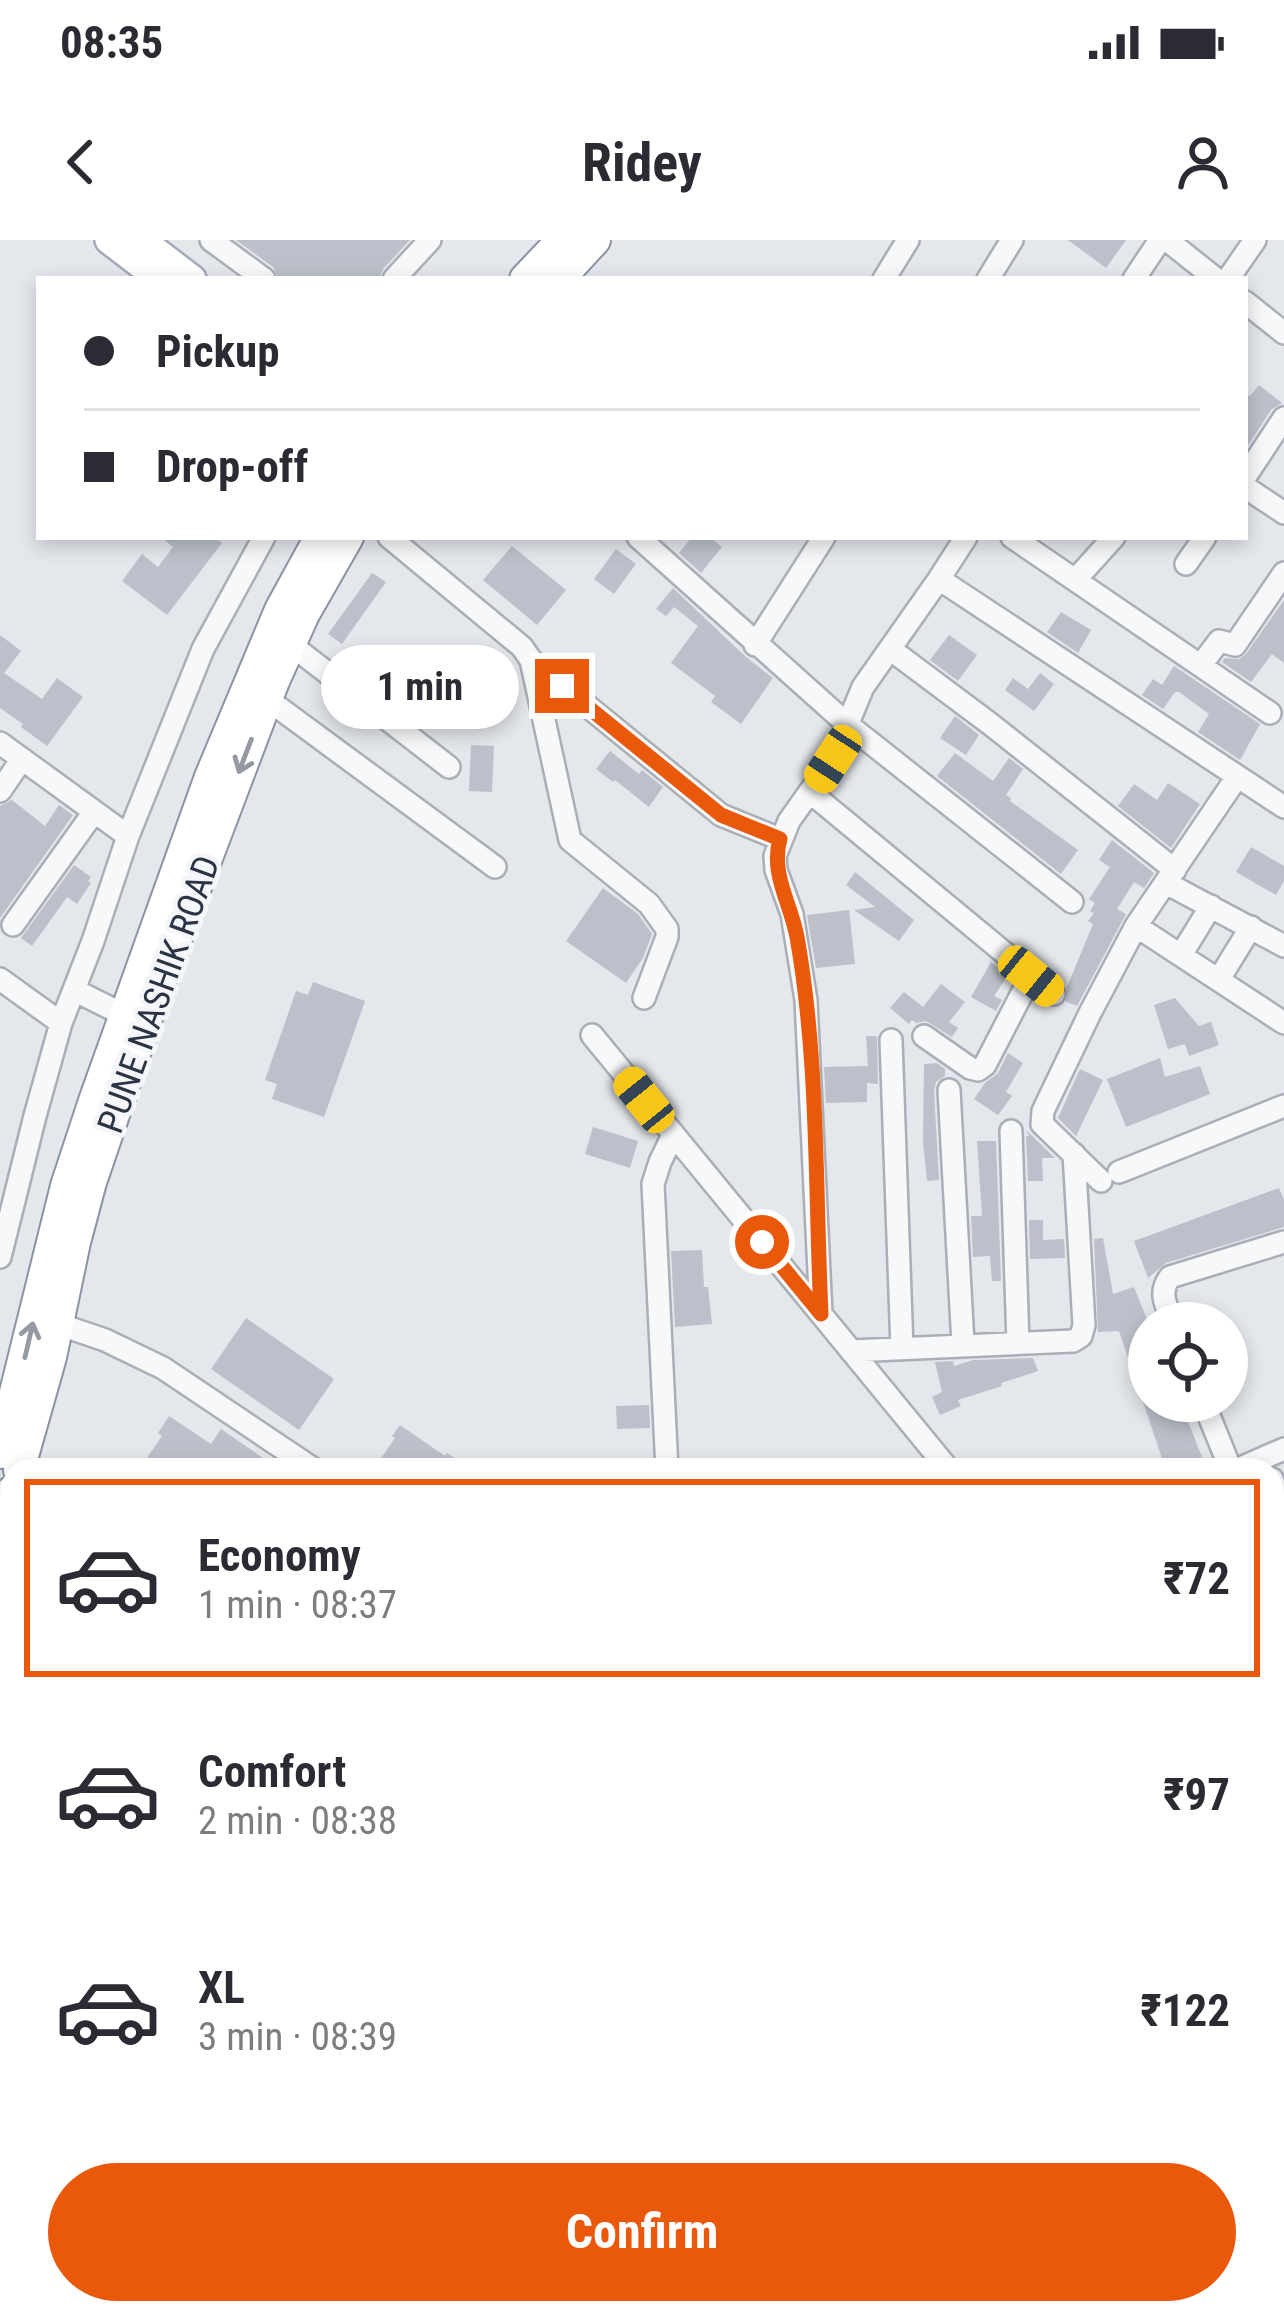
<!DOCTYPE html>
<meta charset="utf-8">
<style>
:root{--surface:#fff;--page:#f2f2f3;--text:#2b2b33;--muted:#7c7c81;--line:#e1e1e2;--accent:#ea580c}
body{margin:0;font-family:"Roboto Condensed",sans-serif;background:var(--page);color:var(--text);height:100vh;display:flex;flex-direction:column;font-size:45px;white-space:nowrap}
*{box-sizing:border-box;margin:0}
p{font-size:39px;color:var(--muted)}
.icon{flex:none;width:66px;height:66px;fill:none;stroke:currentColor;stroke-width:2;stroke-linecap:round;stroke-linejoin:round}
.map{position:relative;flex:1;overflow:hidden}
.panel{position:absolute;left:0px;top:1218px;width:1284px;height:867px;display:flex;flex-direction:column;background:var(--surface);border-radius:36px 36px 0 0;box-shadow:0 6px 18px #0003}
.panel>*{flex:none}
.guide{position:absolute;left:36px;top:36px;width:1212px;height:264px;border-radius:0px;box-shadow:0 6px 18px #0003;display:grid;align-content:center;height:264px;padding:0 48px;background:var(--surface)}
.controls{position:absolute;left:1128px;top:1062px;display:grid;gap:24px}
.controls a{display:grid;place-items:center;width:120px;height:120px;border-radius:50%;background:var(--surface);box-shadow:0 6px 18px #0003;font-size:60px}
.end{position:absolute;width:54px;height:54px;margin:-27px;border:15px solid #ea580c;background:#fff;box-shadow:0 0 0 6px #fff}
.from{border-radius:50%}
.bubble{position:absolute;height:84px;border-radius:42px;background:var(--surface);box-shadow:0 6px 18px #0003;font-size:39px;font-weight:700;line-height:84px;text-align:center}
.car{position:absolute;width:36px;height:72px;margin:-36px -18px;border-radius:15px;box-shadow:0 0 9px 3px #0007;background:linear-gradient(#f5c518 24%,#345 0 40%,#f5c518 0 76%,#345 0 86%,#f5c518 0)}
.guide b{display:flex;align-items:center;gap:42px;height:114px;font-size:45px}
.guide b+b{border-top:3px solid var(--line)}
.guide i{width:30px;height:30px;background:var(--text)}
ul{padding:21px 0 0;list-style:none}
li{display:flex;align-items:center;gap:36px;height:198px;margin:0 24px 18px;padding:0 24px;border:6px solid transparent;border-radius:0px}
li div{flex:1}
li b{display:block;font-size:45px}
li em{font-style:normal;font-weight:700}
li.current{border-color:var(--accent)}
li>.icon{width:108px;height:108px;stroke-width:1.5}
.cta{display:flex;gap:24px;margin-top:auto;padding:24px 48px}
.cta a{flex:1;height:138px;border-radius:72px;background:var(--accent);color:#fff;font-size:48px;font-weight:700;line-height:138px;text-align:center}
.status{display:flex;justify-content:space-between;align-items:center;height:84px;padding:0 60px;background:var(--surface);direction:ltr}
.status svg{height:33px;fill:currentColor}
header{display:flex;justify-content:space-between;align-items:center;height:156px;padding:0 48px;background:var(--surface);font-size:54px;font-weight:700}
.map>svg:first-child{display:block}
.building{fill:#bbc0ca}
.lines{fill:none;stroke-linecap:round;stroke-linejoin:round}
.minor-casing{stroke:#a9aeb7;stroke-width:26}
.major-casing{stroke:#a3abb8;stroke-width:32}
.highway-casing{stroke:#8b94a3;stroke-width:34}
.minor{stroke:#f7f8fa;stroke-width:21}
.major{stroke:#fff;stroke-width:27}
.highway{stroke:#fff;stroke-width:30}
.oneway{stroke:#959aa2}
.route{stroke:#ea580c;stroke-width:15}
.labels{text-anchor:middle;stroke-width:10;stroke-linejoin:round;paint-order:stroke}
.street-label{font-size:36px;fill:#2b3445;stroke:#f4f6f9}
</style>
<div class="status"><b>08:35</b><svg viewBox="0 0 49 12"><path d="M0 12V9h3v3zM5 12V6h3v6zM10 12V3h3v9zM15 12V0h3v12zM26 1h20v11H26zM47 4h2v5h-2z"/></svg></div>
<header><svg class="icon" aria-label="back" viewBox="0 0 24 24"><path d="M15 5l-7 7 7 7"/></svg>Ridey<svg class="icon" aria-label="person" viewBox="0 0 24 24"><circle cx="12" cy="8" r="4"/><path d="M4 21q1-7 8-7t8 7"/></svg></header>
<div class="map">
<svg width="1284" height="2083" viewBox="0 0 1284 2083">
<rect width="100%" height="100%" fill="#e4e7ec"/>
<!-- building -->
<path class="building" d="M236 0H410L383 29 379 39H279L273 27Z
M1068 0H1126L1106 28Z
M1259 145 1282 163 1271 170 1245 210V153L1250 156Z
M161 297H214L222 303 167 375 122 341 142 314 158 327 173 307Z
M692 297H710L722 307 701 333 679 313Z
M512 306 566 350 537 385 483 340Z
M616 309 636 324 614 354 594 339Z
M372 333 386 342 342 404 328 394Z
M673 348 746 417 773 438 741 484 711 462 715 456 671 423 698 386 674 367 666 376 656 369Z
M1284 360V423L1272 414 1251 442 1222 422 1225 418 1239 419 1246 414Z
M1061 372 1091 390 1078 413 1047 392Z
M0 395 21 411 4 433 42 459 57 438 83 457 47 506 21 487 23 484 0 468Z
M949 395 977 415 958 441 930 420Z
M1174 426 1260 484 1240 520 1198 492 1209 474 1179 452H1175L1163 469 1142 455 1153 439 1162 445Z
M1040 433 1054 444 1034 471 1005 450 1013 438 1028 449Z
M955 476 979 495 966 515 940 498Z
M471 505 494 506 492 552 469 551Z
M610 511 639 534 642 530 663 547 649 567 615 540 613 542 596 529Z
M955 513 993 541 1009 518 1023 529 1006 555 1011 558 1010 561 1078 610 1061 634 937 536Z
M1168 543 1200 564 1171 608 1118 566 1134 544 1157 560Z
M12 560 45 586 59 565 73 575 0 678V566Z
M1112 600 1154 633 1144 648 1134 642 1117 669 1126 674 1077 766 1066 762 1067 747 1093 684 1088 681 1094 673 1090 671 1095 663 1089 659 1110 627 1099 620Z
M1251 607 1284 626V641L1276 655 1236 632Z
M74 625 91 637 88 641 91 643 77 664 67 657 32 706 21 698Z
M855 632 914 680 899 701 854 670 875 667 846 645Z
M603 648 638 674 652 694 643 718 626 743 566 701Z
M849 670 855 724 816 728 807 675Z
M991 722 1008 735 994 756 1002 760 996 771 971 757Z
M313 742 365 761 324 877 272 859 277 844 265 840 296 751 308 755Z
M941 744 965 762 949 782 958 788 952 797 926 781 916 783 912 780 909 784 890 768 904 752 923 767Z
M1175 758 1199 786 1211 782 1219 805 1189 816 1185 804 1168 809 1154 765Z
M866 796H877L878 844 867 843V862L826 863 824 827 868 826Z
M1008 813 1023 823 1006 852 1012 856 998 875 974 859 985 843 998 833Z
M1160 818 1165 837 1200 826 1210 854 1126 887 1107 839Z
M937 823 945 829V836L936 842 934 851 939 940 927 941 923 902 924 824Z
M1080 829 1103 840 1076 896 1058 878Z
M593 887 638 901 630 928 585 914Z
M1026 890 1055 918H1042L1043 941H1028L1026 896H1029Z
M977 901H996L1001 1041H992L990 1016 973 1017 971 976H982Z
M1279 948 1284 960V987L1166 1023 1148 1038 1134 1001Z
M1029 980H1043V1000L1064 999 1065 1018 1030 1019Z
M1103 998 1113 1054 1134 1047 1149 1084V1161H1180L1207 1230H1166L1119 1091 1098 1092 1094 999Z
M702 1010 704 1047H708L712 1084 675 1087 671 1011Z
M246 1078 334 1139 299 1190 211 1129Z
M1033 1118 1038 1131 1001 1143 1002 1146 958 1160 961 1166 940 1175 932 1157 942 1152 935 1122 953 1121 954 1126 973 1120Z
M649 1165 650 1188 617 1189 616 1166Z
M169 1176 211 1204 221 1189 269 1222 264 1230H165L147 1218 162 1196 158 1193Z
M400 1185 445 1216 447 1213 472 1230H373L395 1198 392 1196Z"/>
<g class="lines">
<defs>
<path id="minor" d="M211 0 264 39
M1167 0 1216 39
M394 39 430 0
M884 39 908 0
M988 39 1012 0
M1134 39 1160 0
M1228 39 1255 0
M1245 62 1284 93
M1245 237 1284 178
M1245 247 1284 273
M389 297 522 407 531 420 570 600 649 664 667 689V697L644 758
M638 297 847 484 1072 662
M1012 297 1270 473
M1186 324 1205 297
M939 339 966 297
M1076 339 1114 297
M290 404 449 527
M755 405 824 297
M890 409 989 483 1175 630
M531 420 721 575 780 599
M1201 425 1219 401 1235 405 1284 333
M267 459 495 627
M0 503 128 596
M0 551 22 519
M811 553 1054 754
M1166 643 1284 706
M13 685 94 572
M1136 686 1284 783
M1181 715 1211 666
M0 739 61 783
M1219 739 1251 687
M74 750 124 775
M592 795 949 1230
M924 796 970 828 978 830 985 825 1031 736
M891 800 902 1109
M949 850 963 1104
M1011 891 1018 1103
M1119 932 1284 866
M1101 941 1042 884 1043 871 1090 773 1136 686 1237 537
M0 1017 35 876 61 783 93 701 128 596 203 409 264 297
M821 1074 806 760 792 674 776 630 775 616 789 581 833 519 863 447 939 339 1284 567
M1173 1083C1166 1065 1158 1053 1170 1037L1284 1002
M58 1084 105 1100 163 1128 315 1230
M851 1111 1073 1101 1081 1096 1084 1085 1074 914
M1203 1161 1231 1230
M667 1230 653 944 660 922 673 895
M1236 1230 1284 1209
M1272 1239 1284 1268
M1272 1335 1284 1330
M0 1375 12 1341
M1272 1426 1284 1422
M1272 1526 1284 1521
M0 1596 12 1603
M1272 1624 1284 1639
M0 1625 12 1633
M0 1881 12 1889
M1272 2036 1284 2061
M280 2073 294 2083
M702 2073 718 2083
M740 2073 756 2083"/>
<path id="major" d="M109 0 160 39
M141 0 192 39"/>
<path id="highway" d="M525 39 562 0
M559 39 595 0
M0 1213 66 946 94 861 210 537 280 370 320 297
M19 1230 51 1117 75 1002 91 942 151 766 274 441 304 374 348 297
M0 1285 12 1251"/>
</defs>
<!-- minor casing -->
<use href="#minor" class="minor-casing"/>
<!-- major casing -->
<use href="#major" class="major-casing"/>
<!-- highway casing -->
<use href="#highway" class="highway-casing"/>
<!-- minor -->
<use href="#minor" class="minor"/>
<!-- major -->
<use href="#major" class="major"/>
<!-- highway -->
<use href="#highway" class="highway"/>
</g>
<!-- one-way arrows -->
<defs><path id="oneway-shaft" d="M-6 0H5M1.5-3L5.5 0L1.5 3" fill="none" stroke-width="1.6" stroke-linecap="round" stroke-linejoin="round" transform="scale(3)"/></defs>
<g class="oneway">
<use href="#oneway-shaft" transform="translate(245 516) rotate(111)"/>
<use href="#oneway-shaft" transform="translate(29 1100) rotate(-77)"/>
</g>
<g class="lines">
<!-- route -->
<path class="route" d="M562 446 721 575 780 599C770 633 791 664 797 697 819 821 815 949 821 1074L762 1002"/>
</g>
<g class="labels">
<!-- street labels -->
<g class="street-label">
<text transform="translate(158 754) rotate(-70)" y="13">PUNE NASHIK ROAD</text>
</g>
</g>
</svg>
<div class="controls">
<a><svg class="icon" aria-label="locate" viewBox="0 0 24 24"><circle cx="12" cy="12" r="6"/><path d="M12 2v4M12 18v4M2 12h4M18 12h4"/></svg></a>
</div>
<i class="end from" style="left:762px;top:1002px"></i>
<i class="end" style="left:562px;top:446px"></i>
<div class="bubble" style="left:321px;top:405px;width:198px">1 min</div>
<i class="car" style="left:833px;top:519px;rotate:213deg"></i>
<i class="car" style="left:1031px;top:736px;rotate:129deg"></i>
<i class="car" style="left:644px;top:860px;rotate:321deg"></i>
<div class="guide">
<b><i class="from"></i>Pickup</b>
<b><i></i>Drop-off</b>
</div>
<section class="panel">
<ul>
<li class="current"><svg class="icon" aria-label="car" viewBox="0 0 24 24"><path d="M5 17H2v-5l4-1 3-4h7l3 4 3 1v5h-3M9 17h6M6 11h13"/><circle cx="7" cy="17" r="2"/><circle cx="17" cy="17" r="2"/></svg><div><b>Economy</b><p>1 min · 08:37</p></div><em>₹72</em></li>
<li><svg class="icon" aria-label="car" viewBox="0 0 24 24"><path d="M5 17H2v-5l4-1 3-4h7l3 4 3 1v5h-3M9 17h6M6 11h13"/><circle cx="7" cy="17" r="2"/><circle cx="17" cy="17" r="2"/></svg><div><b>Comfort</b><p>2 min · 08:38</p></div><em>₹97</em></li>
<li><svg class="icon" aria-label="car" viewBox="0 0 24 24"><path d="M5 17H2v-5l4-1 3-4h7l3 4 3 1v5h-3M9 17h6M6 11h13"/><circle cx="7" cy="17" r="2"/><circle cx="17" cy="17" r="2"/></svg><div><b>XL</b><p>3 min · 08:39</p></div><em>₹122</em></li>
</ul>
<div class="cta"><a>Confirm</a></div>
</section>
</div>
